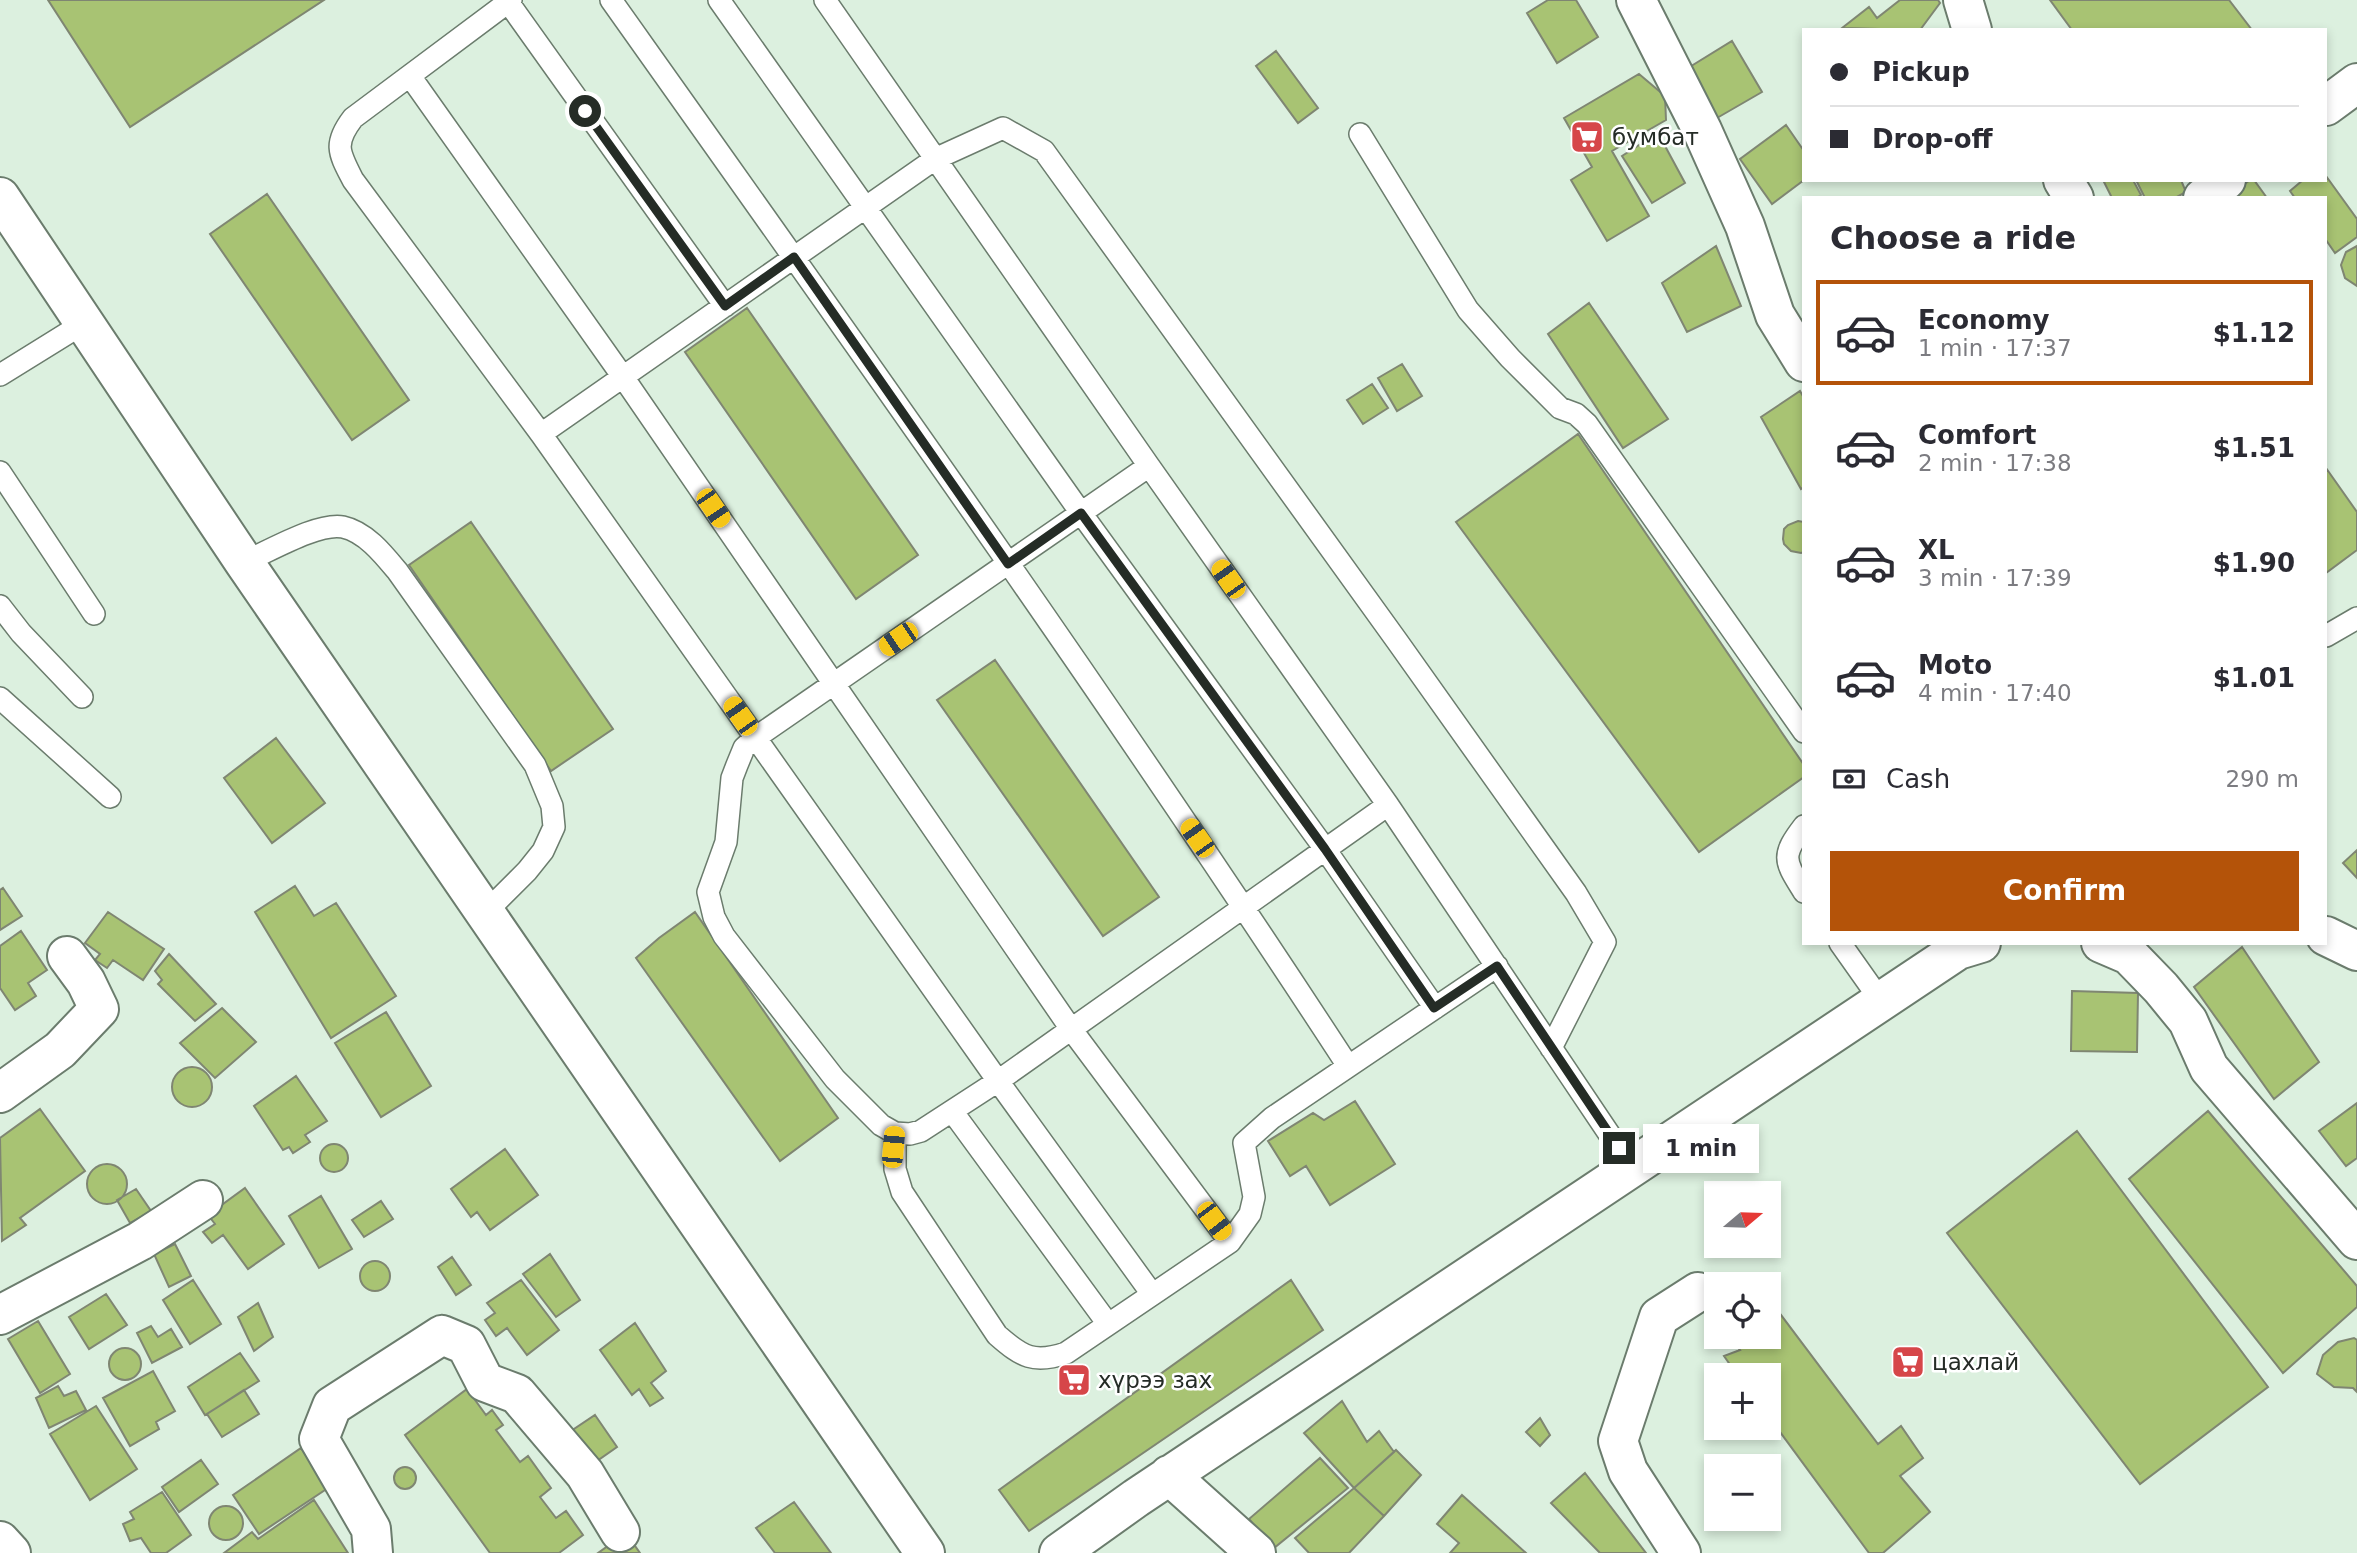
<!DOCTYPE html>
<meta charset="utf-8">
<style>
:root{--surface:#fff;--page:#f2f2f3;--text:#2b2b33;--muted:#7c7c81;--line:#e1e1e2;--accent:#b45309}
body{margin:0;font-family:"DejaVu Sans",sans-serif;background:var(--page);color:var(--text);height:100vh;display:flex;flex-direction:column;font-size:26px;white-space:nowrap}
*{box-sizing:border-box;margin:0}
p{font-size:23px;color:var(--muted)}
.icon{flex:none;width:38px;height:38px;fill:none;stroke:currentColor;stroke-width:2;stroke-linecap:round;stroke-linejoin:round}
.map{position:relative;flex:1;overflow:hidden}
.drawer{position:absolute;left:1802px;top:196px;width:525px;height:749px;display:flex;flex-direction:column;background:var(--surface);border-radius:0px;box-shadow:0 4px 10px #0003}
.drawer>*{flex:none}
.guide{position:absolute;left:1802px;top:28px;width:525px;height:154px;border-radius:0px;box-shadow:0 4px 10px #0003;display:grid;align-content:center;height:154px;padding:0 28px;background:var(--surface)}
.needle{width:46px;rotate:71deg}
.buttons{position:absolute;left:1704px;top:1181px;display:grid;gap:14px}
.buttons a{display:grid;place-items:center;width:77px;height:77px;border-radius:0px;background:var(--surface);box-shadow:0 4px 10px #0003;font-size:35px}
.end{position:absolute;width:32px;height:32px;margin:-16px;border:9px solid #252c26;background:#fff;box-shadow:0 0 0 4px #fff}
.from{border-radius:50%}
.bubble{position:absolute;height:49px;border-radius:0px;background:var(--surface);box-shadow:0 4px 10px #0003;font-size:23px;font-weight:700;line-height:49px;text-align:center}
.car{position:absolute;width:21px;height:42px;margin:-21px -10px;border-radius:9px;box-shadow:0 0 5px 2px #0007;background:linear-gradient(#f5c518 24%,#345 0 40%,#f5c518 0 76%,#345 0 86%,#f5c518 0)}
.guide b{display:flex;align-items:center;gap:24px;height:66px;font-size:26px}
.guide b+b{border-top:2px solid var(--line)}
.guide i{width:18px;height:18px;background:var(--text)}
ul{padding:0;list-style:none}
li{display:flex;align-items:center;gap:21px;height:105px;margin:0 14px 10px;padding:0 14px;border:4px solid transparent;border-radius:0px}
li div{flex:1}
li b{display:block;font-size:26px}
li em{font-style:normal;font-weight:700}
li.on{border-color:var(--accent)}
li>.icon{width:63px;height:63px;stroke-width:1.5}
h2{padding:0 28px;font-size:32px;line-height:84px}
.pay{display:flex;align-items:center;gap:18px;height:77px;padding:0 28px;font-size:26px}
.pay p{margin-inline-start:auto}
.cta{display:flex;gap:14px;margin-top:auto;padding:14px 28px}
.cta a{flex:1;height:80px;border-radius:0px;background:var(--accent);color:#fff;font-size:28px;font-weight:700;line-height:80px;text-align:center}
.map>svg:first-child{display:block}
.building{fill:#a8c373;stroke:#7f8672;stroke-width:2}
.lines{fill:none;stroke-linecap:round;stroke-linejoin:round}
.service-casing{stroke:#6b7c6d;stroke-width:24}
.minor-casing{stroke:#6b7c6d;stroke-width:42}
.service{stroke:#fff;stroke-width:21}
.minor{stroke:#fff;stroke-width:38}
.route{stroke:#252c26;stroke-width:9}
.labels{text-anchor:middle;stroke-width:5;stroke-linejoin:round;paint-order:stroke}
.poi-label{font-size:23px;fill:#252c26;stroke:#fff;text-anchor:start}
</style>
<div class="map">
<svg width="2357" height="1553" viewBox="0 0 2357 1553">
<rect width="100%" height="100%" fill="#dcf0df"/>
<!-- building -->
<path class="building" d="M48 0H324L130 127Z
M1548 0H1576L1598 37 1557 63 1527 13Z
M1900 0H1938L1940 3 1920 30 1842 28 1869 7 1877 18Z
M2050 0H2229L2252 30H2072Z
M1732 41 1762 92 1717 118 1688 68Z
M1276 51 1318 108 1298 123 1256 66Z
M1639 74 1665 96 1666 120 1612 151 1649 216 1607 241 1571 180 1592 167 1564 118Z
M1786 125 1804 151V180L1772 204 1740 159Z
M1658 133 1685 183 1652 203 1622 156Z
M2326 176 2357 219V237L2335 253 2326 240V198H2295L2290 191 2303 180H2326Z
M2103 180H2133L2141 195 2136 198H2112Z
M2136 180H2181L2186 192 2175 198H2145Z
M2250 180H2254L2267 198H2226Z
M267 194 409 400 352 440 210 234Z
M1716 246 1741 306 1687 332 1662 283Z
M2357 246V286L2345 278 2341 265 2346 252Z
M1589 303 1668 419 1623 448 1548 334Z
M747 308 918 555 856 599 685 352Z
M1402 364 1422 396 1397 411 1378 378Z
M1372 384 1388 408 1363 424 1347 400Z
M1800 391 1804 398V487L1801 489 1761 417Z
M1578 434 1804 765V777L1699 852 1456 522Z
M2326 468 2357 512V550L2326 573Z
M1798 521 1804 522V552L1801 553 1791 551 1784 544 1783 539 1784 529 1788 525Z
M471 522 613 729 551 771 409 565Z
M995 660 1159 897 1103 936 937 700Z
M276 738 325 803 272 843 224 778Z
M2357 850V878L2343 863Z
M295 886 314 916 336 903 396 996 331 1038 255 912Z
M3 888 22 916 0 930V890Z
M108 912 164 949 143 980 113 960 107 968 95 960 100 954 85 943Z
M695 912 838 1118 780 1161 636 958 659 938Z
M21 931 47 970 28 983 36 996 15 1010 0 988V946Z
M2242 947 2319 1062 2274 1099 2194 987Z
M169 954 216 1004 195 1021 158 984 162 980 155 971Z
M2072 991 2138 993 2137 1052 2071 1051Z
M222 1008 256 1042 215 1078 180 1043Z
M386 1012 431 1086 381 1117 335 1043Z
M172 1087a20 20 0 1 1 40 0a20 20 0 1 1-40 0Z
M296 1076 327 1121 305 1135 310 1142 293 1153 289 1147 283 1150 254 1106Z
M1355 1101 1395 1164 1330 1205 1306 1166 1290 1176 1268 1141 1313 1113 1324 1120Z
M2357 1103V1158L2346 1166 2319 1131Z
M40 1109 85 1171 20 1218 26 1225 2 1241 0 1138Z
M2208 1111 2357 1286V1307L2283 1373 2129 1179Z
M2077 1131 2268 1387 2140 1484 1947 1233Z
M320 1158a14 14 0 1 1 28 0a14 14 0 1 1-28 0Z
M505 1149 538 1195 490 1230 477 1212 471 1217 451 1189Z
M87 1184a20 20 0 1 1 40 0a20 20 0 1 1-40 0Z
M245 1188 284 1244 248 1269 223 1235 212 1243 203 1232 215 1224 208 1215Z
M136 1189 151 1211 130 1223 117 1200Z
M321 1196 352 1249 319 1268 289 1216Z
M381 1201 393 1219 364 1237 352 1220Z
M175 1244 191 1276 169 1287 154 1254Z
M550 1254 580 1300 556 1317 523 1274Z
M452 1257 471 1285 456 1295 438 1267Z
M360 1276a15 15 0 1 1 30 0a15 15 0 1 1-30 0Z
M193 1280 221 1324 190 1344 163 1300Z
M521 1280 559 1330 527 1355 507 1328 496 1336 485 1320 495 1313 487 1303Z
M1291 1280 1323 1330 1029 1531 999 1490Z
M106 1294 127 1325 89 1349 69 1317Z
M1769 1299 1878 1444 1901 1426 1923 1458 1900 1476 1930 1512 1883 1553H1869L1769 1417V1376H1738L1724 1356 1740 1350 1728 1337H1769Z
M258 1303 273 1337 254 1351 238 1317Z
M38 1321 70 1374 40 1393 8 1339Z
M635 1323 666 1371 651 1383 663 1398 650 1406 639 1389 632 1395 600 1350Z
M151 1326 158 1337 171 1329 182 1347 152 1363 137 1333Z
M2354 1338 2357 1340V1392L2353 1388 2334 1387 2317 1374 2323 1355 2338 1342Z
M109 1364a16 16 0 1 1 32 0a16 16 0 1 1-32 0Z
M240 1353 259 1381 205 1415 188 1387Z
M153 1371 175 1411 156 1422 159 1429 130 1446 103 1398Z
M58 1386 64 1396 76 1391 86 1410 49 1428 36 1398Z
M467 1389 486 1415 492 1410 503 1425 496 1430 520 1462 528 1456 551 1488 540 1497 556 1518 566 1511 583 1535 559 1553H490L405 1435Z
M244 1390 259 1414 222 1437 207 1414Z
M1342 1401 1367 1442 1379 1431 1394 1452 1354 1488 1304 1433Z
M96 1406 137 1469 90 1500 50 1434Z
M595 1415 617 1447 594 1463 571 1431Z
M1540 1418 1550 1435 1540 1446 1526 1432Z
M301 1448 328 1488 259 1534 233 1495Z
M1396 1450 1421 1475 1384 1516 1354 1488Z
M1320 1458 1348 1488 1274 1548 1249 1519Z
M201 1460 218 1484 179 1512 162 1487Z
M394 1478a11 11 0 1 1 22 0a11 11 0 1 1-22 0Z
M1585 1473 1646 1553H1600L1551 1503Z
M1354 1488 1384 1516 1349 1553H1309L1295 1538Z
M162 1492 191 1535 166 1553H151L141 1538 130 1541 123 1524 134 1519 130 1512Z
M1462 1495 1526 1553H1450L1459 1543 1437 1524Z
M314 1500 348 1553H224L252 1532 258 1539Z
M794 1502 831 1553H775L756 1528Z
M209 1523a17 17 0 1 1 34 0a17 17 0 1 1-34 0Z
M626 1533 640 1553H598Z"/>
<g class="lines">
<defs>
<path id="service" d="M511 0 353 118C333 144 339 153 353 180L541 434 998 1081 1152 1294
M611 0C861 352 1112 704 1348 1066
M719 0 1081 513 1325 849 1435 1008
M825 0 1149 466 1388 805 1632 1168
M508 2 725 306
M410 76 623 377 1071 1029 1230 1242
M1360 134 1468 310 1510 358 1560 408 1576 414 1587 424 1804 732
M0 375 84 323
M541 434 935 159 1003 128 1044 151 1397 641 1576 893 1605 942 1551 1048
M1149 466 755 738 744 748 737 765 732 778 726 842 708 892 714 917 724 936 835 1079 881 1125 895 1133 910 1134 921 1131 998 1081 1388 805
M0 472 94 614
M244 562C268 552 318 522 343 527 366 532 384 555 398 572L535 765 552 806 554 827 543 851 527 871 485 913
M0 606 21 633 82 697
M2326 636 2357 618
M0 698 110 797
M1804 826C1780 857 1785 861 1804 892
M1840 943 1881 1001
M952 1111 1108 1324
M895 1133V1169L902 1192 997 1335C1022 1357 1034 1364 1066 1353L1230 1242 1250 1214 1254 1197 1244 1143 1272 1118 1497 966"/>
<path id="minor" d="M1636 0 1702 130 1745 226 1775 315 1804 362
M1963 0 1972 30
M2326 106 2357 83
M2063 180 2074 198
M0 197 244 562 925 1553
M2203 198 2226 180
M2326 936 2357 951
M2101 943 2129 955 2161 988 2188 1021 2209 1068 2357 1240
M0 1093 60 1050 99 1009 86 982 67 956
M0 1315 140 1241 203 1200
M1169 1475 1256 1553
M0 1541 11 1553
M373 1553 371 1529 319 1439 332 1406 442 1335 466 1345 485 1382 517 1394 585 1474 620 1532
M1059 1553 1136 1498 1958 950 1981 943
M1681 1553 1628 1471 1618 1441 1659 1317 1698 1292"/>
</defs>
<!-- service casing -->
<use href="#service" class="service-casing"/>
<!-- minor casing -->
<use href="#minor" class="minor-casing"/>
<!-- service -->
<use href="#service" class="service"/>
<!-- minor -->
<use href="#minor" class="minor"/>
</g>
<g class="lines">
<!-- route -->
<path class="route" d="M585 111 725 306 794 257 1008 564 1081 513 1325 849 1434 1008 1497 966 1619 1148"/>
</g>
<!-- icons -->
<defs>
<symbol id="supermarket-square" viewBox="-11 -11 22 22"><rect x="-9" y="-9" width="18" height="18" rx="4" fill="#d64649" stroke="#fff"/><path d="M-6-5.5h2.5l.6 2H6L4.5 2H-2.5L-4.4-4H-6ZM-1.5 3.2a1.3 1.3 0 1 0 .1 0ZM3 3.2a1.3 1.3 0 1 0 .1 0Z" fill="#fff"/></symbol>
</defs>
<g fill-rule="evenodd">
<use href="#supermarket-square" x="1568" y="118" width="38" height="38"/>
<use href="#supermarket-square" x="1889" y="1343" width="38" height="38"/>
<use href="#supermarket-square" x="1055" y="1361" width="38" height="38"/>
</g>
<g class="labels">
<!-- poi labels -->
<g class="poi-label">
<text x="1612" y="145">бумбат</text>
<text x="1932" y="1370">цахлай</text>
<text x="1098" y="1388">хүрээ зах</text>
</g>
</g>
</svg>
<div class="buttons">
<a><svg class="needle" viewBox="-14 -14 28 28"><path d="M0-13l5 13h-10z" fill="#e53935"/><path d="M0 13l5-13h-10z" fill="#7c7c81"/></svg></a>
<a><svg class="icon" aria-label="locate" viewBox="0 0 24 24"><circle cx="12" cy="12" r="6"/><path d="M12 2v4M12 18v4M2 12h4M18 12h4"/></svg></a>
<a>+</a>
<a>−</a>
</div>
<i class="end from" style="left:585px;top:111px"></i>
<i class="end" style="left:1619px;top:1148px"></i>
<div class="bubble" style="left:1643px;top:1124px;width:116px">1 min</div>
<i class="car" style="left:713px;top:508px;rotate:146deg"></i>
<i class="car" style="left:1228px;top:579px;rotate:325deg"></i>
<i class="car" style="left:898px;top:639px;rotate:236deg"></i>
<i class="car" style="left:740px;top:716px;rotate:325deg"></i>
<i class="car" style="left:1197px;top:838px;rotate:325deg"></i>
<i class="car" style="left:893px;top:1147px;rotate:5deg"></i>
<i class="car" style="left:1214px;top:1221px;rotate:143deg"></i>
<div class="guide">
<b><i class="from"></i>Pickup</b>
<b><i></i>Drop-off</b>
</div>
<section class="drawer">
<h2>Choose a ride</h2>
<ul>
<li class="on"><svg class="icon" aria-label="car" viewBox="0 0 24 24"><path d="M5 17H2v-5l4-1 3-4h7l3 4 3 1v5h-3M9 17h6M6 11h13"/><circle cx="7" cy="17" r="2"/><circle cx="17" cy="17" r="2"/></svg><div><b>Economy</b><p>1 min · 17:37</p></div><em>$1.12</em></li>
<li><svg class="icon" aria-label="car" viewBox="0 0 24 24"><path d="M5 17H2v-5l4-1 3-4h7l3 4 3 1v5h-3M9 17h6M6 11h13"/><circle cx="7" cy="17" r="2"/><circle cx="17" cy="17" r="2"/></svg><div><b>Comfort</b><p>2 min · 17:38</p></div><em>$1.51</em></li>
<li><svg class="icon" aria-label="car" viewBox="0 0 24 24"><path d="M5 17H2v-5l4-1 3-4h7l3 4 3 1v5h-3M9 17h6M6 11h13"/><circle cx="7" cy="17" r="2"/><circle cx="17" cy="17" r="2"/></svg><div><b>XL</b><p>3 min · 17:39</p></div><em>$1.90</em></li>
<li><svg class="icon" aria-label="car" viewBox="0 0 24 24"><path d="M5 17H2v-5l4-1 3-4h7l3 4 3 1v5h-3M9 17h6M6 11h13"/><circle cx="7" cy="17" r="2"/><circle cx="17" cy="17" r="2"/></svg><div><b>Moto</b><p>4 min · 17:40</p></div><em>$1.01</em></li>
</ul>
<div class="pay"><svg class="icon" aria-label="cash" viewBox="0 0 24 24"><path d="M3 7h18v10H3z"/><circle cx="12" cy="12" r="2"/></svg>Cash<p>290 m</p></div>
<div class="cta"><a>Confirm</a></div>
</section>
</div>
